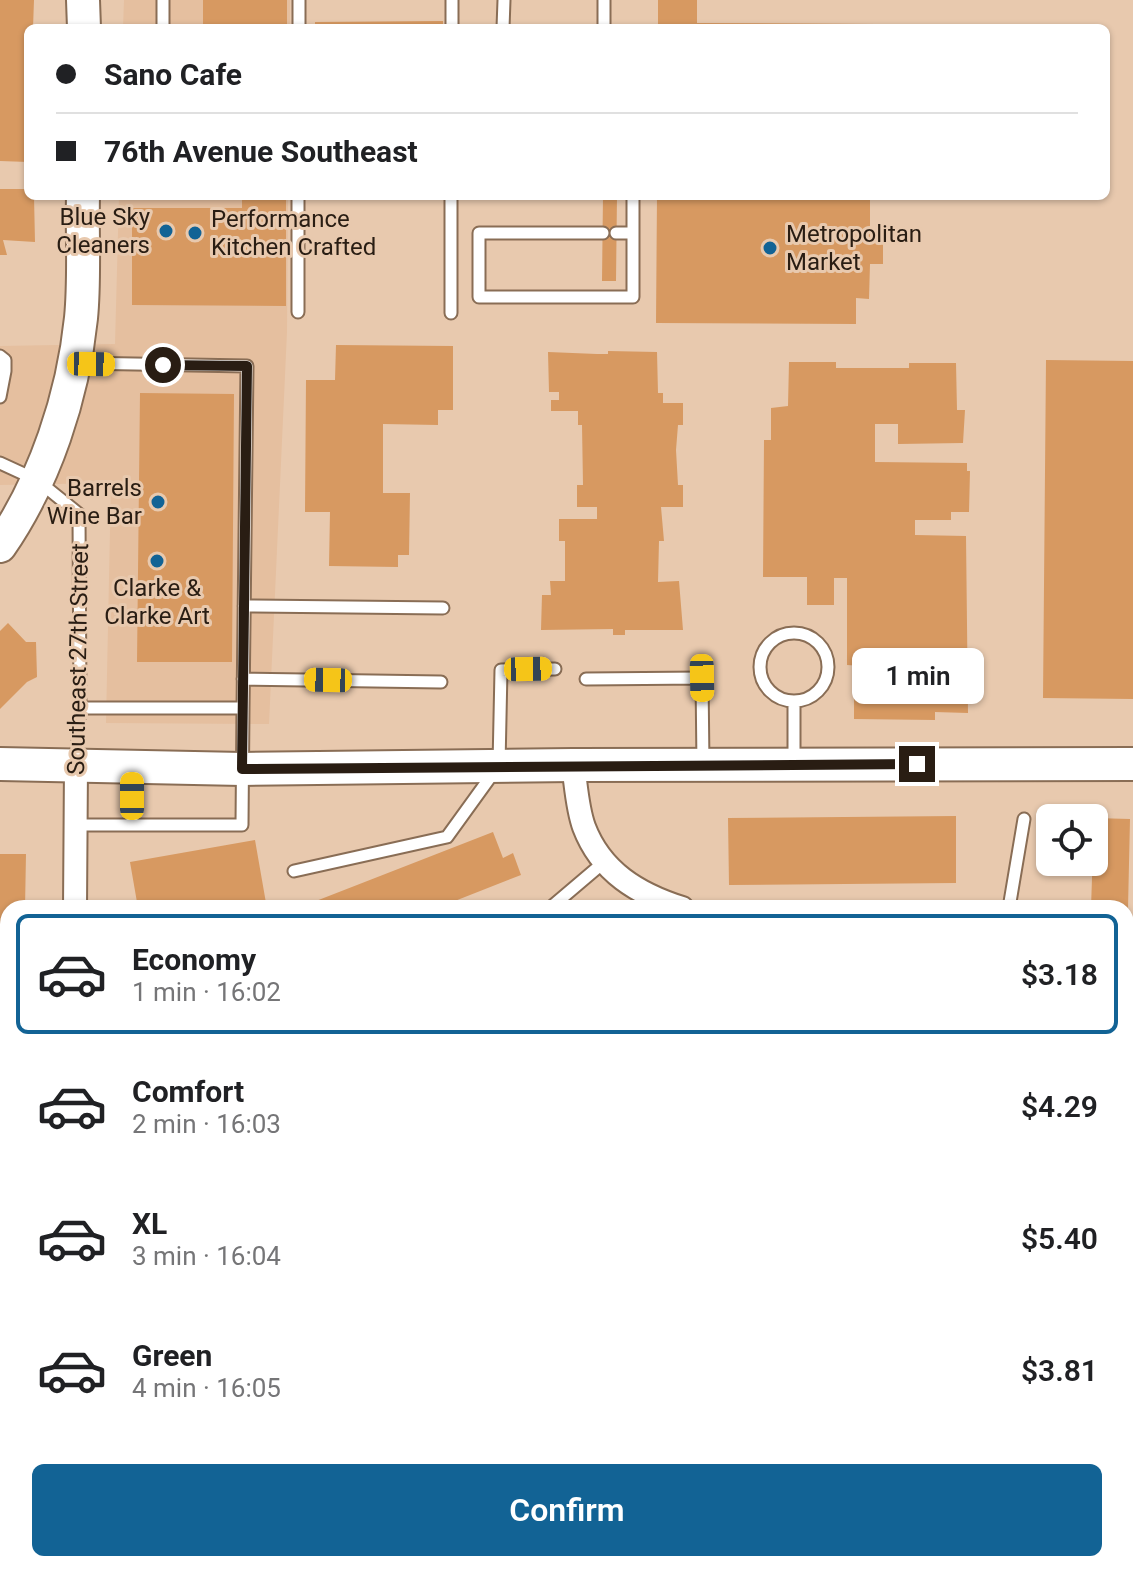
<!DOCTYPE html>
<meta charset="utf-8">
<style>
:root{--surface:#fff;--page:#f2f2f2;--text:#202124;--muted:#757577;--line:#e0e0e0;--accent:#126395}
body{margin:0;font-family:Roboto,sans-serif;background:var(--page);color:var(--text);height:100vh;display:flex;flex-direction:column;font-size:30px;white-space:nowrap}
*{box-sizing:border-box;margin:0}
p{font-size:26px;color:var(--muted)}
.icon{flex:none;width:44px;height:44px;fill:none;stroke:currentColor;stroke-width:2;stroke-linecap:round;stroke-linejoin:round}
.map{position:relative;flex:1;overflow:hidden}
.side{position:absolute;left:0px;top:900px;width:1134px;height:672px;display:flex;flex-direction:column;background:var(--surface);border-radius:24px 24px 0 0;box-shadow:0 2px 6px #0004}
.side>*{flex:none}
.banner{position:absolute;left:24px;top:24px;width:1086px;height:176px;border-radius:12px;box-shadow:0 2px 6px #0004;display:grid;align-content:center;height:176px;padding:0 32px;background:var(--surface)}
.tools{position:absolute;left:1036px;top:804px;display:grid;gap:16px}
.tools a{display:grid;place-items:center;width:72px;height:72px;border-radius:12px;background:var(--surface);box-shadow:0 2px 6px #0004;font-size:40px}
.end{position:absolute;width:36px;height:36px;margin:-18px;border:10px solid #291d13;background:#fff;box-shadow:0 0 0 4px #fff}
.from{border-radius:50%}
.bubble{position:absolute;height:56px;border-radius:12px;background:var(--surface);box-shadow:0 2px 6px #0004;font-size:26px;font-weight:600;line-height:56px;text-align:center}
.car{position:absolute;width:24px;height:48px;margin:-24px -12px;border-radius:10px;box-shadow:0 0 6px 2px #0007;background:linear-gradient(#f5c518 24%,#345 0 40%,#f5c518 0 76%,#345 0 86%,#f5c518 0)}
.banner b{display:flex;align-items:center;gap:28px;height:76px;font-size:30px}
.banner b+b{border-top:2px solid var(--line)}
.banner i{width:20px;height:20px;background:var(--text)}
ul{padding:14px 0 0;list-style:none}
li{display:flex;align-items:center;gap:24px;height:120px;margin:0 16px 12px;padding:0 16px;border:4px solid transparent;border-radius:12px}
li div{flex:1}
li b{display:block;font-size:30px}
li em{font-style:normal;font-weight:600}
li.active{border-color:var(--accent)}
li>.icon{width:72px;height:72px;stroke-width:1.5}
.primary-button{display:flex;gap:16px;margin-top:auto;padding:16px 32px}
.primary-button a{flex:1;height:92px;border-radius:12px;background:var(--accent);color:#fff;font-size:32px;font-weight:600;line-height:92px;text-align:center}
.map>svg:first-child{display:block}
.built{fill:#e5bf9f}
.green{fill:#eca5b7}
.building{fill:#d79961}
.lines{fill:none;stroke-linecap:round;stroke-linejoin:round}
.lane-casing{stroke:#896d55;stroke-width:15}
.street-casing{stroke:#896d55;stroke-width:26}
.secondary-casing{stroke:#896d55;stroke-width:36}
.lane{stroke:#fff;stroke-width:11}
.street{stroke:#fff;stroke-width:22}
.secondary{stroke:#fff;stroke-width:32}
.route{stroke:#291d13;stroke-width:10}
.poi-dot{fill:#126395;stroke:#e8c9ae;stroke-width:3}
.labels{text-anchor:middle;stroke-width:6;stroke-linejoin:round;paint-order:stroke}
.poi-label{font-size:24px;fill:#291d13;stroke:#e8c9ae;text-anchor:end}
.street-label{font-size:24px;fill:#291d13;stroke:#e8c9ae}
</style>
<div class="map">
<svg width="1133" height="1572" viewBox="0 0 1133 1572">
<rect width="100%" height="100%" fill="#e8c9ae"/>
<!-- built -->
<path class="built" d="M124 0H290V28H123Z
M119 196H288L287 332 269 724 106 723 111 483 0 485V346L115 344Z"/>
<!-- green -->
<path class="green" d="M1133 1151V1447L1126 1449V1155Z
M92 1564H888L885 1572H92Z"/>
<!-- building -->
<path class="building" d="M0 0H34L33 28H28V162L0 161Z
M203 0H287V28H203Z
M658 0H697V23L877 24V28H658Z
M443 21V28H315V22Z
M0 189H28V196H34L35 242 3 240 7 255H0Z
M242 196H286V306L132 305V208H242Z
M603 196H617L616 281H602Z
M657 196H870V232L883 233V264H870L869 299 856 298V324L656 323Z
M336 345 453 346V410H438V425L383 424V493H410L409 555H398V567L329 566 330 512H305L306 380H335Z
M608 351 657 352 658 393H663V403H683V425H678L676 450 678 485H683V507H661L664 541H659L658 582 679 581 683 630H625V635H613V629L541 630 542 595H551L550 581H565V541H559V519H597V507H577V485H583L582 425H578V411H551V400H559V392H549L548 352 597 354H608Z
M1046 360 1133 361V699L1043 698Z
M789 362H836V368H909V363H956L957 410H965L963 443 898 444V424H875V462L967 463V471H970L969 512H951V520H915V535L966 536 968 713 935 712V720L854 719V670L862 671V666L847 665V578H834V605H807V577H763L764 440H771V408L788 406Z
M140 393 234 394 232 662H137Z
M8 623 26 642H36L37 677 27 682 0 709V631Z
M956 816V883L729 885 728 818Z
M1094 818 1130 819 1128 908H1091Z
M493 832 503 858 513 853 521 875 437 908H298Z
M255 840 266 903 238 908H138L130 862Z
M0 854H26L25 908H8V1014H0Z
M0 1077H8V1177H0Z
M0 1314H8V1373H0Z
M1126 1478H1133V1558H1126Z
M945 1564H1049V1572H944Z"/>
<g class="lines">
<defs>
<path id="lane" d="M163 0V28
M299 28V0
M452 28V0
M503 28 504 0
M604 28V0
M603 233H479V297H633V196
M616 233H633
M298 312V196
M451 313V196
M0 356 5 360V371L0 397
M78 363 247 366 243 708
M0 463 37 480 79 514 80 708 76 762
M244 606 443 608
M760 667a34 34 0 1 1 68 0a34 34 0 1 1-68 0Z
M243 679 441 682
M586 679 702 678 703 764
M794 702V764
M75 825H242L243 708H80
M132 825V770
M294 871 447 837 499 765 501 670 555 669
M550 908 603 863
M1009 908 1024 819
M0 1247H8"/>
<path id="street" d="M573 765C576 784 577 808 584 827 601 872 638 894 682 908
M75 908 76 765
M31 1572 34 1564"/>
<path id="secondary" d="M83 0 84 28
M0 546C45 481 73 396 81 318 85 278 82 236 83 196
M0 764 242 769 573 765 1133 764"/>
</defs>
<!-- lane casing -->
<use href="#lane" class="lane-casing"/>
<!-- street casing -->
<use href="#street" class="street-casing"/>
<!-- secondary casing -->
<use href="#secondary" class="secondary-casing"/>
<!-- lane -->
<use href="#lane" class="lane"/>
<!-- street -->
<use href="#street" class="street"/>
<!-- secondary -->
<use href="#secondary" class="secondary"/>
</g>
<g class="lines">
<!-- route -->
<path class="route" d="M163 365 247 366 242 769 917 764"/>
</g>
<!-- markers -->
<g class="poi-dot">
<circle cx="166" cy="231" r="8"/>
<circle cx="195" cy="233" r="8"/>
<circle cx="770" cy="248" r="8"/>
<circle cx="158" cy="502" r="8"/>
<circle cx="157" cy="561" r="8"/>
</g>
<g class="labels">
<!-- poi labels -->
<g class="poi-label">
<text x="150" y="225">Blue Sky<tspan x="150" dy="28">Cleaners</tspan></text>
<text x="211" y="227" text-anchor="start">Performance<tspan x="211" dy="28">Kitchen Crafted</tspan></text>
<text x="786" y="242" text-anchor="start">Metropolitan<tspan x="786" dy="28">Market</tspan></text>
<text x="142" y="496">Barrels<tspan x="142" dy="28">Wine Bar</tspan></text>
<text x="157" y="596" text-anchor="middle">Clarke &amp;<tspan x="157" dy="28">Clarke Art</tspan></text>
</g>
<!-- street labels -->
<g class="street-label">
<text transform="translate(78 659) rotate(-89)" y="8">Southeast 27th Street</text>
</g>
</g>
</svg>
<div class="tools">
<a><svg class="icon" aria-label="locate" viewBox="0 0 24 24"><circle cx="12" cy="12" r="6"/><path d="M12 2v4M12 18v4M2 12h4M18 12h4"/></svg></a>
</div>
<i class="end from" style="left:163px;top:365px"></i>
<i class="end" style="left:917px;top:764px"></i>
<div class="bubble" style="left:852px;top:648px;width:132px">1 min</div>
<i class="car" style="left:91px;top:364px;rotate:91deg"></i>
<i class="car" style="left:528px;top:669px;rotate:89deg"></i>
<i class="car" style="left:702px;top:678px;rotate:179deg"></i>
<i class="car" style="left:328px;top:680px;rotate:271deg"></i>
<i class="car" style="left:132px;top:796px;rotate:0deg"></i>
<div class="banner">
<b><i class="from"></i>Sano Cafe</b>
<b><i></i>76th Avenue Southeast</b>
</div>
<section class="side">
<ul>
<li class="active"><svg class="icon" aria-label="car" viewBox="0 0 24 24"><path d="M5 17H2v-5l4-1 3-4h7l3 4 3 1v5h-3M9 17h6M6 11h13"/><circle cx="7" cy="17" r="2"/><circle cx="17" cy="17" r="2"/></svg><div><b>Economy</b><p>1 min · 16:02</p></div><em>$3.18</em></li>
<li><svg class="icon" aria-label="car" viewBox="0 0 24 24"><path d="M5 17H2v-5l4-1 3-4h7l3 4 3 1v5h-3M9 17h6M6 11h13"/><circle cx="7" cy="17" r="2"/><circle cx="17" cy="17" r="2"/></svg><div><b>Comfort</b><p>2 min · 16:03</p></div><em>$4.29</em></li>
<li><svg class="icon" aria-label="car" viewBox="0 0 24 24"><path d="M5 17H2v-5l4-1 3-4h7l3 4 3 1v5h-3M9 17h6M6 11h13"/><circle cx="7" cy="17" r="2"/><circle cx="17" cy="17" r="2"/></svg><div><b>XL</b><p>3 min · 16:04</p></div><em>$5.40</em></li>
<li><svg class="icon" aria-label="car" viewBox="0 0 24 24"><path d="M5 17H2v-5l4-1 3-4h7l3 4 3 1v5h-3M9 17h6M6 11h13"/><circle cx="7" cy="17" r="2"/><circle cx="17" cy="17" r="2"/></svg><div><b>Green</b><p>4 min · 16:05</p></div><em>$3.81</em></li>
</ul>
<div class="primary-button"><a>Confirm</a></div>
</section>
</div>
